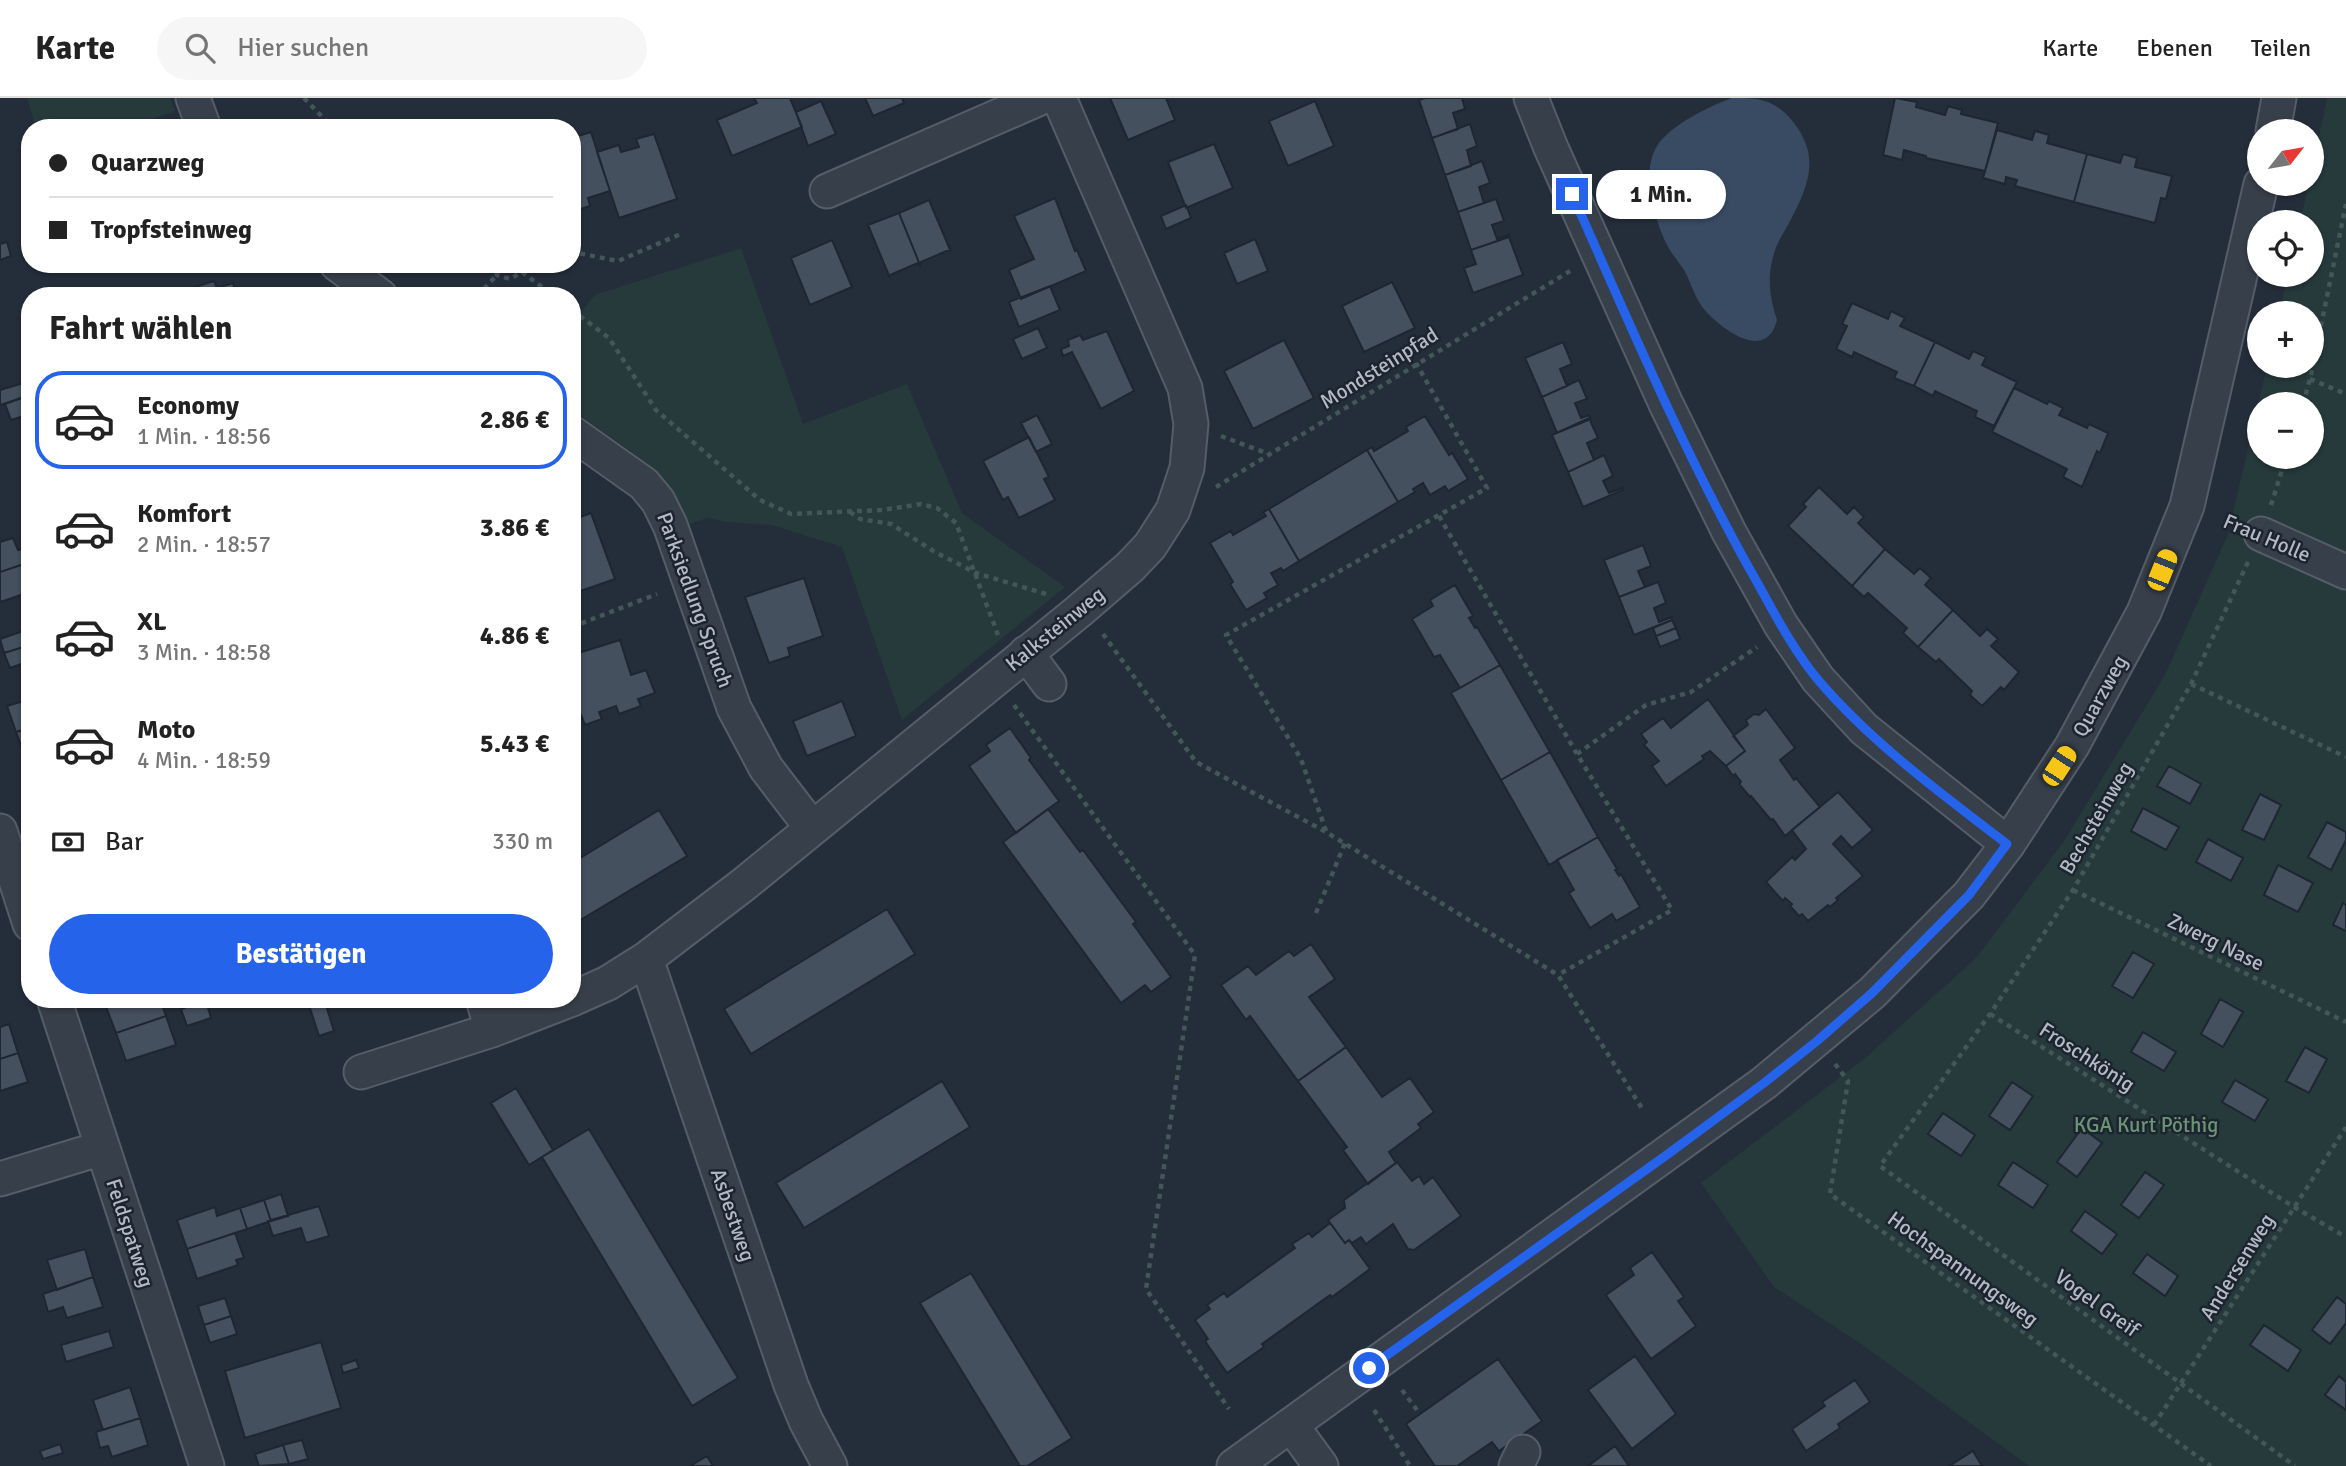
<!DOCTYPE html>
<html lang="de">
<meta charset="utf-8">
<style>
:root{--surface:#fff;--page:#f6f6f6;--text:#222;--muted:#767676;--line:#e0e0e0;--accent:#2563eb}
body{margin:0;font-family:Signika,sans-serif;background:var(--page);color:var(--text);height:100vh;display:flex;flex-direction:column;font-size:26px;white-space:nowrap}
*{box-sizing:border-box;margin:0}
p{font-size:23px;color:var(--muted)}
.icon{flex:none;width:38px;height:38px;fill:none;stroke:currentColor;stroke-width:2;stroke-linecap:round;stroke-linejoin:round}
.map{position:relative;flex:1;overflow:hidden}
.sheet{position:absolute;left:21px;top:189px;width:560px;height:721px;display:flex;flex-direction:column;background:var(--surface);border-radius:28px;box-shadow:0 2px 5px #0004}
.sheet>*{flex:none}
.top-card{position:absolute;left:21px;top:21px;width:560px;height:154px;border-radius:28px;box-shadow:0 2px 5px #0004;display:grid;align-content:center;height:154px;padding:0 28px;background:var(--surface)}
.needle{width:46px;rotate:59deg}
.controls{position:absolute;left:2247px;top:21px;display:grid;gap:14px}
.controls a{display:grid;place-items:center;width:77px;height:77px;border-radius:50%;background:var(--surface);box-shadow:0 2px 5px #0004;font-size:35px}
.end{position:absolute;width:32px;height:32px;margin:-16px;border:9px solid #2563eb;background:#fff;box-shadow:0 0 0 4px #fff}
.from{border-radius:50%}
.bubble{position:absolute;height:49px;border-radius:24px;background:var(--surface);box-shadow:0 2px 5px #0004;font-size:23px;font-weight:800;line-height:49px;text-align:center}
.car{position:absolute;width:21px;height:42px;margin:-21px -10px;border-radius:9px;box-shadow:0 0 5px 2px #0007;background:linear-gradient(#f5c518 24%,#345 0 40%,#f5c518 0 76%,#345 0 86%,#f5c518 0)}
.top-card b{display:flex;align-items:center;gap:24px;height:66px;font-size:26px}
.top-card b+b{border-top:2px solid var(--line)}
.top-card i{width:18px;height:18px;background:var(--text)}
ul{padding:0;list-style:none}
li{display:flex;align-items:center;gap:21px;height:98px;margin:0 14px 10px;padding:0 14px;border:4px solid transparent;border-radius:28px}
li div{flex:1}
li b{display:block;font-size:26px}
li em{font-style:normal;font-weight:800}
li.selected{border-color:var(--accent)}
li>.icon{width:63px;height:63px;stroke-width:1.5}
h2{padding:0 28px;font-size:32px;line-height:84px}
.pay{display:flex;align-items:center;gap:18px;height:77px;padding:0 28px;font-size:26px}
.pay p{margin-inline-start:auto}
.action{display:flex;gap:14px;margin-top:auto;padding:14px 28px}
.action a{flex:1;height:80px;border-radius:42px;background:var(--accent);color:#fff;font-size:28px;font-weight:800;line-height:80px;text-align:center}
header{display:flex;align-items:center;gap:42px;box-sizing:border-box;height:98px;padding:0 35px;background:var(--surface);border-bottom:2px solid var(--line)}
header strong{font-size:33px}
nav{display:flex;gap:38px;margin-inline-start:auto;font-size:24px}
.search{width:490px;height:63px;background:var(--page);display:flex;align-items:center;gap:18px;box-sizing:border-box;padding:0 24px;border-radius:38px;color:var(--muted);font-size:26px}
.map>svg:first-child{display:block}
.green{fill:#26393b;fill-rule:evenodd}
.water{fill:#394b63}
.building{fill:#45505e;stroke:#1e2631;stroke-width:2}
.lines{fill:none;stroke-linecap:round;stroke-linejoin:round}
.minor-casing{stroke:#555d68;stroke-width:37}
.path{stroke:#435658;stroke-width:4.5;stroke-dasharray:5 5;stroke-linecap:butt}
.minor{stroke:#373f4a;stroke-width:33}
.route{stroke:#2563eb;stroke-width:9}
.labels{text-anchor:middle;stroke-width:5;stroke-linejoin:round;paint-order:stroke}
.street-label{font-size:21px;fill:#b3bac6;stroke:#1c242f}
.park-label{font-size:21px;fill:#6b9674;stroke:#1c242f}
</style>
<header>
<strong>Karte</strong>
<div class="search"><svg class="icon" aria-label="search" viewBox="0 0 24 24"><circle cx="10" cy="10" r="6"/><path d="M15 15l6 6"/></svg>Hier suchen</div>
<nav><a>Karte</a><a>Ebenen</a><a>Teilen</a></nav>
</header>
<div class="map">
<svg width="2346" height="1368" viewBox="0 0 2346 1368">
<rect width="100%" height="100%" fill="#242d3a"/>
<!-- green -->
<path class="green" d="M27 0H170L175 13 153 21 155 30H36Z
M2327 0H2346V1368H2029L1864 1248 1774 1189 1701 1085 1864 961 1976 860 2064 743 2165 577 2229 434 2250 442 2257 427 2232 419 2267 268H2312V215H2279L2288 177H2312V124H2300L2309 86H2312V72ZM2259 306H2312V359H2259Z
M741 150 803 326 907 286 962 415 1065 489 902 622 842 449 772 427 727 424 707 420 684 428 656 375 631 353 572 312V224L595 197Z"/>
<!-- water -->
<path class="water" d="M1732 0C1760 0 1775 1 1794 25 1821 60 1808 89 1789 125 1783 136 1776 146 1773 159 1767 181 1770 201 1777 222 1775 229 1772 236 1766 240 1748 252 1714 224 1703 210 1694 198 1691 184 1684 172 1678 163 1671 155 1666 145 1654 120 1641 73 1657 48 1670 27 1710 8 1732 0Z"/>
<!-- building -->
<path class="building" d="M754 0H790L802 29 732 58 717 22 757 5Z
M865 0H902L904 5 873 18Z
M1110 0H1166L1175 22 1128 42Z
M1425 0H1462L1465 11 1453 15 1458 31 1432 40 1419 2Z
M1895 0 1917 4 1916 9 1945 17 1948 8 1962 12 1961 16 1998 25 1985 73 1926 60V58L1904 52 1902 62 1883 57Z
M821 3 836 36 808 48 796 14Z
M1315 3 1334 48 1288 68 1269 23Z
M1470 26 1477 48 1467 52 1471 68 1445 77 1432 40Z
M1997 32 2032 42 2035 33 2049 37 2047 45 2087 56 2074 104 2015 88 2017 82 2006 79 2005 86 1983 80Z
M591 34 610 93 588 100 590 108 578 112 575 104 572 105V40Z
M654 36 677 101 619 120 597 54 619 47 621 54 639 49 636 41Z
M1214 46 1233 90 1186 110 1168 64Z
M2087 56 2120 65 2123 56 2137 60 2135 69 2172 78 2166 101 2161 100 2155 125 2074 104Z
M1482 63 1490 85 1479 89 1484 105 1458 114 1445 77Z
M1055 100 1075 153 1077 152 1086 173 1021 201 1009 172 1034 161 1014 118Z
M1496 101 1504 123 1492 127 1497 141 1509 137V139L1471 152 1458 114Z
M929 102 951 154 949 152 921 164 920 167 899 115Z
M1186 107 1191 120 1166 131 1161 118Z
M899 115 920 167 918 165 890 177V180L868 127Z
M1509 139 1523 177 1473 195 1464 170 1476 166 1471 152Z
M1255 141 1268 173 1237 186 1224 155Z
M832 142 852 189 810 207 791 160Z
M7 144 11 158 0 162V146Z
M214 183 217 190 233 185 237 198H195L192 190Z
M1392 184 1415 230 1364 254 1342 208Z
M1050 188 1060 212 1019 229 1009 204Z
M1852 205 1888 221 1891 213 1905 220 1900 228 1935 244 1914 288 1894 280 1897 274 1854 254 1852 259 1836 251 1847 228 1842 226Z
M1038 230 1047 250 1022 261 1013 241Z
M1107 233 1134 293 1101 311 1072 254 1063 258 1061 251 1069 248 1068 242 1080 237 1083 242Z
M1284 242 1314 300 1253 331 1224 273Z
M1563 244 1572 266 1560 271 1567 288 1542 299 1525 260Z
M1935 244 1969 261 1973 253 1986 259 1982 267 2017 284 1994 328 1975 319 1977 313 1935 293 1933 298 1914 288Z
M1579 282 1587 301 1575 305 1581 320 1589 317 1591 321 1557 335 1542 299Z
M30 283V297L0 307V292Z
M2014 290 2047 306 2049 303 2063 310 2059 317 2087 330 2089 326 2108 335 2100 355 2097 353 2082 389 2063 379 2067 371 1992 334Z
M30 297V316L11 322 5 306Z
M1037 317 1052 346 1036 354 1021 325Z
M1425 318 1449 357 1452 355 1468 381 1448 393 1445 388 1430 397 1423 385 1413 391 1415 394 1398 404 1367 352 1372 349 1374 353 1408 333 1406 329Z
M1589 320 1598 340 1587 345 1594 362 1568 374 1552 337Z
M1029 339 1049 379 1044 381 1055 402 1019 420 1008 399 1003 402 983 363Z
M1367 352 1398 404 1299 463 1269 411Z
M1604 357 1613 378 1603 383 1609 395 1622 390 1623 392 1583 409 1568 374Z
M1819 389 1847 416 1854 409 1864 419 1858 425 1885 451 1852 488 1788 428 1806 409 1803 406Z
M1269 411 1299 463 1283 473 1281 470 1271 475 1278 487 1264 495 1267 500 1246 512 1230 486 1233 484 1210 445 1231 433 1233 437 1266 418 1263 414Z
M591 415 615 481 572 496V422Z
M13 440 18 452 26 450 30 464 0 474V444Z
M1643 447 1651 468 1638 473 1645 489 1619 499 1604 462Z
M1885 451 1914 476 1920 470 1931 480 1925 487 1953 512 1918 549 1903 535 1907 530 1868 495 1864 499 1852 488Z
M30 464V494L0 504V474Z
M804 480 823 538 788 550 790 558 769 565 745 499Z
M1658 484 1666 505 1654 510 1659 524 1672 519V522L1634 537 1619 499Z
M1455 487 1473 518 1469 520 1475 530 1477 529 1500 567 1460 590 1440 557 1434 559 1412 521 1433 508 1430 502Z
M1953 512 1980 538 1987 531 1998 541 1991 548 2019 574 2004 592 2001 589 1982 608 1970 597 1972 593 1939 561 1936 564 1918 549Z
M1672 522 1676 530 1656 538 1653 530Z
M1676 530 1680 541 1660 549 1656 538Z
M26 532 30 547 4 555 0 541Z
M620 542 631 577 646 572 655 595 638 601 641 608 619 616 616 608 599 614 602 621 585 627 572 595V557Z
M30 547V563L10 570 4 555Z
M1500 567 1550 654 1501 682 1451 595Z
M30 601V630L16 634 7 608Z
M1708 601 1745 653 1726 668 1710 653 1702 658 1704 661 1666 688 1652 668 1659 663 1644 647 1647 644 1641 636 1663 620 1671 630Z
M842 603 856 638 807 658 793 623Z
M1766 611 1795 650 1780 662 1794 682 1796 680 1820 709 1785 738 1773 721 1771 722 1751 698 1750 699 1739 686 1741 684 1735 676 1733 678 1726 668 1745 653 1733 638 1748 627 1746 622 1754 616 1759 617Z
M30 630V661L26 662 16 634Z
M1010 630 1031 660 1029 662 1059 703 1016 735 969 668 990 653 986 647Z
M1550 654 1598 739 1549 767 1501 682Z
M2169 668 2201 686 2190 706 2157 688Z
M1838 694 1873 732 1852 750 1841 738 1833 746 1863 778 1836 800 1838 802 1830 809 1828 807 1808 823 1802 816 1799 818 1790 808 1792 806 1785 800 1783 803 1766 784 1792 759 1795 762 1806 751 1792 732Z
M2260 696 2281 707 2264 742 2242 732Z
M2143 710 2179 729 2166 752 2131 733Z
M1048 711 1080 754 1083 752 1136 824 1133 826 1171 879 1151 894 1145 887 1121 905 1003 744Z
M659 712 687 758 572 827V765Z
M2327 724 2346 734V742L2331 772 2308 759Z
M1598 739 1617 771 1615 772 1619 778 1621 776 1640 809 1616 823 1612 816 1590 830 1569 795 1574 792 1557 762Z
M2208 741 2243 760 2231 783 2196 764Z
M2278 767 2313 785 2298 814 2264 797Z
M2343 805 2346 807V833L2333 827Z
M887 811 915 856 751 956 724 911Z
M1311 846 1335 881 1309 899 1346 949 1298 983 1250 918 1246 922 1221 887 1248 868 1256 877 1289 853 1294 858Z
M2133 854 2154 866 2133 900 2112 888Z
M119 901H160L166 918 116 935 105 906Z
M307 901H324L334 933 319 938Z
M2220 901 2243 914 2223 949 2201 936Z
M206 903 211 920 187 928 181 911Z
M166 918 176 947 126 963 116 935Z
M9 926 18 955 0 961V929Z
M2143 934 2176 954 2164 973 2131 954Z
M1346 949 1382 999 1410 980 1434 1014 1418 1026 1421 1030 1389 1054 1396 1065 1368 1086 1343 1052 1347 1049 1298 983Z
M2305 949 2327 961 2309 995 2286 983Z
M18 955 28 984 0 993V961Z
M2235 982 2268 1001 2255 1023 2222 1004Z
M942 983 970 1029 804 1130 776 1085Z
M2012 984 2033 998 2010 1032 1989 1018Z
M516 990 553 1052 529 1067 491 1005Z
M1943 1015 1975 1037 1961 1058 1928 1036Z
M2082 1030 2102 1045 2077 1079 2057 1064Z
M589 1031 738 1280 692 1308 542 1059Z
M1397 1064 1412 1083 1419 1078 1424 1086 1433 1079 1461 1118 1414 1152 1408 1151 1393 1126 1366 1146 1361 1139 1352 1145 1349 1142 1345 1145 1328 1122 1345 1110 1344 1102Z
M2013 1064 2048 1087 2033 1110 1998 1087Z
M2145 1074 2164 1087 2139 1120 2121 1107Z
M281 1096 288 1118 271 1123 264 1102Z
M264 1102 271 1123 247 1131 240 1110Z
M319 1108 329 1138 306 1145 301 1130 273 1138 268 1123Z
M215 1109 217 1118 240 1110 247 1131 187 1151 177 1122Z
M2085 1113 2117 1136 2102 1156 2071 1133Z
M1330 1125 1345 1145 1349 1142 1370 1171 1332 1199 1330 1197 1262 1246 1264 1249 1227 1275 1205 1243 1208 1241 1195 1222 1210 1211 1207 1207 1224 1195 1227 1199 1295 1150 1292 1146 1309 1135 1312 1139Z
M235 1135 244 1160 236 1162 238 1167 197 1181 187 1151Z
M85 1151 93 1179 57 1192 47 1162Z
M1652 1154 1684 1199 1678 1203 1696 1228 1651 1261 1606 1197 1634 1177 1630 1170Z
M2147 1156 2178 1178 2165 1198 2133 1175Z
M971 1175 1072 1340 1027 1368H1020L920 1205Z
M93 1179 103 1209 67 1220 63 1209 48 1214 43 1196Z
M2337 1199 2346 1206V1225L2330 1246 2312 1232Z
M225 1200 231 1218 204 1227 198 1208Z
M231 1218 237 1236 210 1245 204 1227Z
M2264 1227 2301 1252 2288 1273 2250 1247Z
M109 1233 114 1249 66 1264 61 1247Z
M321 1244 341 1310 245 1340 225 1273Z
M1635 1258 1676 1316 1632 1351 1588 1292Z
M1498 1261 1542 1323 1499 1353 1492 1344 1457 1368H1435L1406 1326Z
M356 1262 359 1270 343 1275 341 1267Z
M2339 1278 2346 1284V1312L2325 1297Z
M1855 1282 1870 1304 1838 1326 1840 1330 1806 1353 1792 1331 1825 1308 1822 1304Z
M130 1289 140 1320 103 1332 93 1302Z
M140 1320 148 1347 112 1359 108 1348 100 1350 96 1334Z
M302 1342 308 1361 289 1366 283 1347Z
M60 1346 63 1355 43 1361 40 1353Z
M283 1347 289 1366 259 1368 255 1356Z
M1615 1348 1629 1368H1588Z
M1973 1353 1982 1368H1949Z
M707 1358 713 1368H690Z"/>
<g class="lines">
<defs>
<path id="minor" d="M193 0 204 30
M1531 0 1551 50 1666 306 1729 434 1781 527 1818 581 1864 631 2008 746
M2273 33 2279 0
M827 93 1040 0
M337 166 380 198
M572 335 644 386 658 403 670 427 734 610 766 670 812 730
M2261 436 2346 474
M1026 555 1049 586
M0 733 30 826
M646 861 791 1287 806 1323 830 1368
M54 901 207 1368
M483 901 492 932
M572 901 608 885 646 861 743 787 1079 513 1130 469 1150 448 1173 412 1187 370 1191 326 1185 290 1059 0
M361 974 492 932 572 901
M0 1081 102 1050
M1291 1327 1321 1368
M1234 1368 1764 985 1872 895 1969 797 2008 746 2072 648 2144 514 2187 408 2261 86
M1516 1368 1523 1354"/>
</defs>
<!-- minor casing -->
<use href="#minor" class="minor-casing"/>
<!-- path -->
<path class="path" d="M304 0 333 30
M572 150 578 155 618 163 683 135
M491 166 497 177 510 181 522 174 525 166
M522 174 554 198
M477 198 497 177
M572 212 609 240 656 312 760 402 791 416 882 412 921 406 937 410 956 425 998 537
M2310 281 2346 296
M2303 306 2310 281 2346 106
M1221 338 1269 356
M1216 389 1570 173
M2271 407 2286 359
M850 414 860 421 891 426 935 454 976 475 1046 496
M1439 418 1577 656 1672 812 1558 877
M2248 464 2191 586 2073 792 1990 916 1880 1068 2295 1368
M572 529 657 496
M1103 536 1196 664 1326 734 1558 877 1643 1012
M2191 586 2346 659
M1014 607 1195 857 1146 1191 1229 1311
M1577 656 1646 607 1691 594 1757 549
M1326 733 1301 661 1226 537 1487 390 1416 265
M2073 792 2346 924
M1316 815 1345 745
M1990 916 2294 1109 2346 1139
M1835 966 1848 983 1830 1096 2211 1368
M1402 1292 1420 1316
M1374 1312 1410 1368
M2154 1327 2346 1029"/>
<!-- minor -->
<use href="#minor" class="minor"/>
</g>
<g class="lines">
<!-- route -->
<path class="route" d="M1369 1270 1668 1056 1764 985 1817 943 1872 895 1969 797 2007 746C1942 696 1873 646 1819 583 1791 550 1771 508 1749 470 1682 350 1628 222 1572 96"/>
</g>
<g class="labels">
<!-- street labels -->
<g class="street-label">
<text transform="translate(1379 270) rotate(-32)" y="7">Mondsteinpfad</text>
<text transform="translate(2267 440) rotate(23)" y="7">Frau Holle</text>
<text transform="translate(695 502) rotate(70)" y="7">Parksiedlung Spruch</text>
<text transform="translate(1055 531) rotate(-39)" y="7">Kalksteinweg</text>
<text transform="translate(2100 598) rotate(-61)" y="7">Quarzweg</text>
<text transform="translate(2096 720) rotate(-60)" y="7">Bechsteinweg</text>
<text transform="translate(2216 844) rotate(26)" y="7">Zwerg Nase</text>
<text transform="translate(2087 959) rotate(33)" y="7">Froschkönig</text>
<text transform="translate(733 1117) rotate(71)" y="7">Asbestweg</text>
<text transform="translate(130 1135) rotate(72)" y="7">Feldspatweg</text>
<text transform="translate(2237 1169) rotate(-58)" y="7">Andersenweg</text>
<text transform="translate(1963 1171) rotate(36)" y="7">Hochspannungsweg</text>
<text transform="translate(2097 1205) rotate(36)" y="7">Vogel Greif</text>
</g>
<!-- park labels -->
<g class="park-label">
<text x="2146" y="1034">KGA Kurt Pöthig</text>
</g>
</g>
</svg>
<div class="controls">
<a><svg class="needle" viewBox="-14 -14 28 28"><path d="M0-13l5 13h-10z" fill="#e53935"/><path d="M0 13l5-13h-10z" fill="#767676"/></svg></a>
<a><svg class="icon" aria-label="locate" viewBox="0 0 24 24"><circle cx="12" cy="12" r="6"/><path d="M12 2v4M12 18v4M2 12h4M18 12h4"/></svg></a>
<a>+</a>
<a>−</a>
</div>
<i class="end from" style="left:1369px;top:1270px"></i>
<i class="end" style="left:1572px;top:96px"></i>
<div class="bubble" style="left:1596px;top:72px;width:130px">1 Min.</div>
<i class="car" style="left:2162px;top:472px;rotate:22deg"></i>
<i class="car" style="left:2059px;top:668px;rotate:33deg"></i>
<div class="top-card">
<b><i class="from"></i>Quarzweg</b>
<b><i></i>Tropfsteinweg</b>
</div>
<section class="sheet">
<h2>Fahrt wählen</h2>
<ul>
<li class="selected"><svg class="icon" aria-label="car" viewBox="0 0 24 24"><path d="M5 17H2v-5l4-1 3-4h7l3 4 3 1v5h-3M9 17h6M6 11h13"/><circle cx="7" cy="17" r="2"/><circle cx="17" cy="17" r="2"/></svg><div><b>Economy</b><p>1 Min. · 18:56</p></div><em>2.86 €</em></li>
<li><svg class="icon" aria-label="car" viewBox="0 0 24 24"><path d="M5 17H2v-5l4-1 3-4h7l3 4 3 1v5h-3M9 17h6M6 11h13"/><circle cx="7" cy="17" r="2"/><circle cx="17" cy="17" r="2"/></svg><div><b>Komfort</b><p>2 Min. · 18:57</p></div><em>3.86 €</em></li>
<li><svg class="icon" aria-label="car" viewBox="0 0 24 24"><path d="M5 17H2v-5l4-1 3-4h7l3 4 3 1v5h-3M9 17h6M6 11h13"/><circle cx="7" cy="17" r="2"/><circle cx="17" cy="17" r="2"/></svg><div><b>XL</b><p>3 Min. · 18:58</p></div><em>4.86 €</em></li>
<li><svg class="icon" aria-label="car" viewBox="0 0 24 24"><path d="M5 17H2v-5l4-1 3-4h7l3 4 3 1v5h-3M9 17h6M6 11h13"/><circle cx="7" cy="17" r="2"/><circle cx="17" cy="17" r="2"/></svg><div><b>Moto</b><p>4 Min. · 18:59</p></div><em>5.43 €</em></li>
</ul>
<div class="pay"><svg class="icon" aria-label="cash" viewBox="0 0 24 24"><path d="M3 7h18v10H3z"/><circle cx="12" cy="12" r="2"/></svg>Bar<p>330 m</p></div>
<div class="action"><a>Bestätigen</a></div>
</section>
</div>
